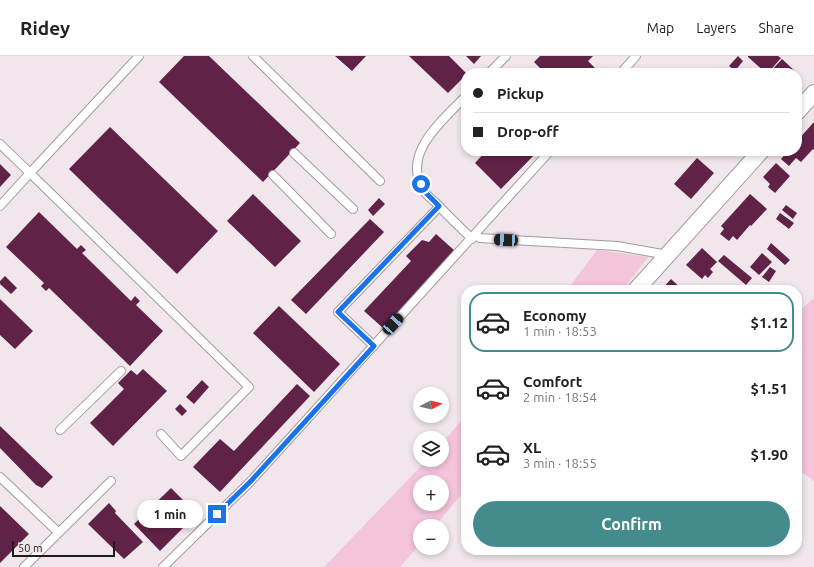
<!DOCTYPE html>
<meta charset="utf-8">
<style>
:root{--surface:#fff;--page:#f2f2f2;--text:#222;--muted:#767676;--line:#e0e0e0;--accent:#438b8c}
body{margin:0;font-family:Ubuntu,sans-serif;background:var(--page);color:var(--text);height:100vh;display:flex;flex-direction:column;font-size:15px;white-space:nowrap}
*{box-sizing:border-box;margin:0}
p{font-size:13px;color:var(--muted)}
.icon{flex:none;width:22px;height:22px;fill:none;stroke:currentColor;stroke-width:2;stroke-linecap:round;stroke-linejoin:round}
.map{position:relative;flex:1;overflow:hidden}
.side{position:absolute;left:461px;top:229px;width:341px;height:270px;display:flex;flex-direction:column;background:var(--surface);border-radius:16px;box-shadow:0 2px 6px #0003}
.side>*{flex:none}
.hud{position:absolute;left:461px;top:12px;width:341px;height:88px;border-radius:16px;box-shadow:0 2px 6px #0003;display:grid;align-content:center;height:88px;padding:0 12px;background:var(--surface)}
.needle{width:26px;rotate:83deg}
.controls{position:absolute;left:413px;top:331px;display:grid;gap:8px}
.controls a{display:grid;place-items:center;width:36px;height:36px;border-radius:50%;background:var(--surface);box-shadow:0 2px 6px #0003;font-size:20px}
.scale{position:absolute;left:12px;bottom:10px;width:103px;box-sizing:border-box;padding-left:4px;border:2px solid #1d1a1c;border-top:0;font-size:11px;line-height:14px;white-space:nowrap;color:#1d1a1c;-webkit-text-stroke:3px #f0e6eb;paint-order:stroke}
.end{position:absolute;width:18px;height:18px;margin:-9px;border:5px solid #1a73e8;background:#fff;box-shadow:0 0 0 2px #fff}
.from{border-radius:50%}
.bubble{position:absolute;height:28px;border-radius:14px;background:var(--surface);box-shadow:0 2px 6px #0003;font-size:13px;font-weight:700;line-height:28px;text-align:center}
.car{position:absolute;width:12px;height:24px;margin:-12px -6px;border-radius:5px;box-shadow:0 0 3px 1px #0007;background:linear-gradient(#222 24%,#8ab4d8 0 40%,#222 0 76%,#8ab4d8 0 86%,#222 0)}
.hud b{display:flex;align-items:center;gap:14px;height:38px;font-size:15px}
.hud b+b{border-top:1px solid var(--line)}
.hud i{width:10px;height:10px;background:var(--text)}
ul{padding:7px 0 0;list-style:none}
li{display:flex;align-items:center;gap:12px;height:60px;margin:0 8px 6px;padding:0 4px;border:2px solid transparent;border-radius:16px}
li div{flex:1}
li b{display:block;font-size:15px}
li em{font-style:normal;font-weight:700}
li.on{border-color:var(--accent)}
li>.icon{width:36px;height:36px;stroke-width:1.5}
.primary-button{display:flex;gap:8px;margin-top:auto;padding:8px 12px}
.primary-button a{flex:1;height:46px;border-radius:24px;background:var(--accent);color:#fff;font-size:16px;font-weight:700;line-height:46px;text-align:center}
header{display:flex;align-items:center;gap:24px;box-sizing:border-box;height:56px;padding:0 20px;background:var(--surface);border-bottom:1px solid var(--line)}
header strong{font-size:19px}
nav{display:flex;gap:22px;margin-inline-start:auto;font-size:14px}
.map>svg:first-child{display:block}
.green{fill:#f3c4dc;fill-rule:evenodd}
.building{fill:#602247}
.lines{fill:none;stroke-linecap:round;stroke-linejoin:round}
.service-casing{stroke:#a39a9e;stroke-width:10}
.minor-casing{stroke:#a39a9e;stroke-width:18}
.service{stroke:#fff;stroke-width:8}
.minor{stroke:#fff;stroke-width:16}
.route{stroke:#1a73e8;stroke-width:5}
</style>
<header>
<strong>Ridey</strong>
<nav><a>Map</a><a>Layers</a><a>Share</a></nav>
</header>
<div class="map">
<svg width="814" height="511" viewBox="0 0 814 511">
<rect width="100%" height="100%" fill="#f0e6eb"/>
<!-- green -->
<path class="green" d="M597 194 648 201 623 234H567Z
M814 242V425L797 413V256H798Z
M466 359V433L435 470H420V488L400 511H324L427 404H442V387ZM420 426H442V448H420Z"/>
<!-- building -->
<path class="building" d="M184 0H209L300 87 263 126 159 26Z
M335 0H366L352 15Z
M409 0H449L466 17V19L448 37Z
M466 0H481L474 8Z
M540 0H593L588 5 595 12 596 17H545L534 6Z
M738 0 743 5 735 15 729 10Z
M748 0H778L781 2 768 17H766L748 1Z
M782 3 797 17H769Z
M814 66V94L813 93 801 106 796 102 789 110 781 103 788 95H797V85Z
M110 71 218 175 177 218 69 113Z
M486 95H538L501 133 475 107Z
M697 102 714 117 691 143 674 128Z
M776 107 790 120 775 137 768 131 770 128 763 121Z
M0 108 11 119 0 131Z
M253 138 301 185 275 211 227 165Z
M750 138 767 153 751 170 750 169 737 184 733 180 729 185 720 178 724 173 721 170Z
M379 142 385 148 373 160 368 154Z
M786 149 797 157 793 163 782 154Z
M39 156 77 193 81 189 86 194 82 197 131 245 135 240 140 245 136 249 163 275 130 310 49 232 46 235 41 230 44 227 6 191Z
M780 157 794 167 789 173 776 163Z
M370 163 384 176 306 258 291 244Z
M436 178 455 195 383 272 364 255 411 205 406 200 422 184 429 186Z
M771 187 790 204 785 209 767 193Z
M702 192 717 206 710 213 713 216 708 222 705 219 702 223 686 209Z
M762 197 772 206 759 219 750 211Z
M724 199 752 222 746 229 718 205Z
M770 211 776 215 769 226 762 221Z
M5 220 17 232 11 238 0 228V225Z
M671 223 683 234H661Z
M0 243 33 275 15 293 0 279Z
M279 250 340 308 314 336 253 277Z
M143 313 167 335 113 390 90 367 124 333 118 327 131 314 137 319Z
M202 324 209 331 194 348 186 341Z
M297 328 310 340 220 436 193 411 220 383 234 395Z
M180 348 187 355 182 360 175 353Z
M0 370 53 421 42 432 36 429 0 392Z
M171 432 197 458 160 495 134 468Z
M109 447 116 455 115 457 143 486 124 503 88 468Z
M0 450 29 478 0 507Z"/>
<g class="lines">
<defs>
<path id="service" d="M139 0 30 117 249 331 181 400 161 378
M253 0 380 125
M489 17 506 0
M621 17 636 0
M466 40C443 64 400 98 424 135 427 140 433 144 437 148 448 160 460 171 472 183
M0 88 30 117 0 150
M294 97 353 153
M273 119 331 178
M475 179 480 182 617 190 668 199
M374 290 338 256 439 151
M60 374 121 315
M0 421 58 476
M24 511 111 425
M163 511 250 426 550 95"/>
<path id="minor" d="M797 56 814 37
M636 234 761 95"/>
</defs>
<!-- service casing -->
<use href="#service" class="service-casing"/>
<!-- minor casing -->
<use href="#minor" class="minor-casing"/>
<!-- service -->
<use href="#service" class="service"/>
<!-- minor -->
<use href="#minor" class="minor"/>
</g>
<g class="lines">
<!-- route -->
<path class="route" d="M217 458 250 426 374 290 338 256 439 150 424 135 421 128"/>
</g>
</svg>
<div class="controls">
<a><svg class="needle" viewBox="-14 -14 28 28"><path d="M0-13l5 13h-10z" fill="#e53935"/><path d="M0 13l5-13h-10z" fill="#767676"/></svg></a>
<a><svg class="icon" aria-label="layers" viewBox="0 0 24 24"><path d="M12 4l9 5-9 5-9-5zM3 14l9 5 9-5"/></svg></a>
<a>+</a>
<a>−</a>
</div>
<div class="scale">50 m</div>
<i class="end from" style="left:421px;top:128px"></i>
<i class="end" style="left:217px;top:458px"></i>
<div class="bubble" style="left:137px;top:444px;width:66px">1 min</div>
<i class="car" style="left:506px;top:184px;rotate:273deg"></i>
<i class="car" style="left:393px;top:268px;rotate:42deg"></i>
<div class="hud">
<b><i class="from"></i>Pickup</b>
<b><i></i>Drop-off</b>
</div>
<section class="side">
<ul>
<li class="on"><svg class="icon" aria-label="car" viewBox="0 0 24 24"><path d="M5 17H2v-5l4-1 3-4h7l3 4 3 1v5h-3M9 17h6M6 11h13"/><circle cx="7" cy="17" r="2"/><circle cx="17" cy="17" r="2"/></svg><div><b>Economy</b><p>1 min · 18:53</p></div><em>$1.12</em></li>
<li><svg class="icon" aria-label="car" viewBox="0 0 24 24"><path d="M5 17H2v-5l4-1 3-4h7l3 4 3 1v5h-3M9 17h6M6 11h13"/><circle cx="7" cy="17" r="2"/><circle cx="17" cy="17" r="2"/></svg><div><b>Comfort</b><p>2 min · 18:54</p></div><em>$1.51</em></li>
<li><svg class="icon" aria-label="car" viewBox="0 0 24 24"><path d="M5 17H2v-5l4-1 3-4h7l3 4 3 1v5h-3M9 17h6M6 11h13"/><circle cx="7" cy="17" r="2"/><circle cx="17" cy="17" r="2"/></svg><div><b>XL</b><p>3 min · 18:55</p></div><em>$1.90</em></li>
</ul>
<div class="primary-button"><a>Confirm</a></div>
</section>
</div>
